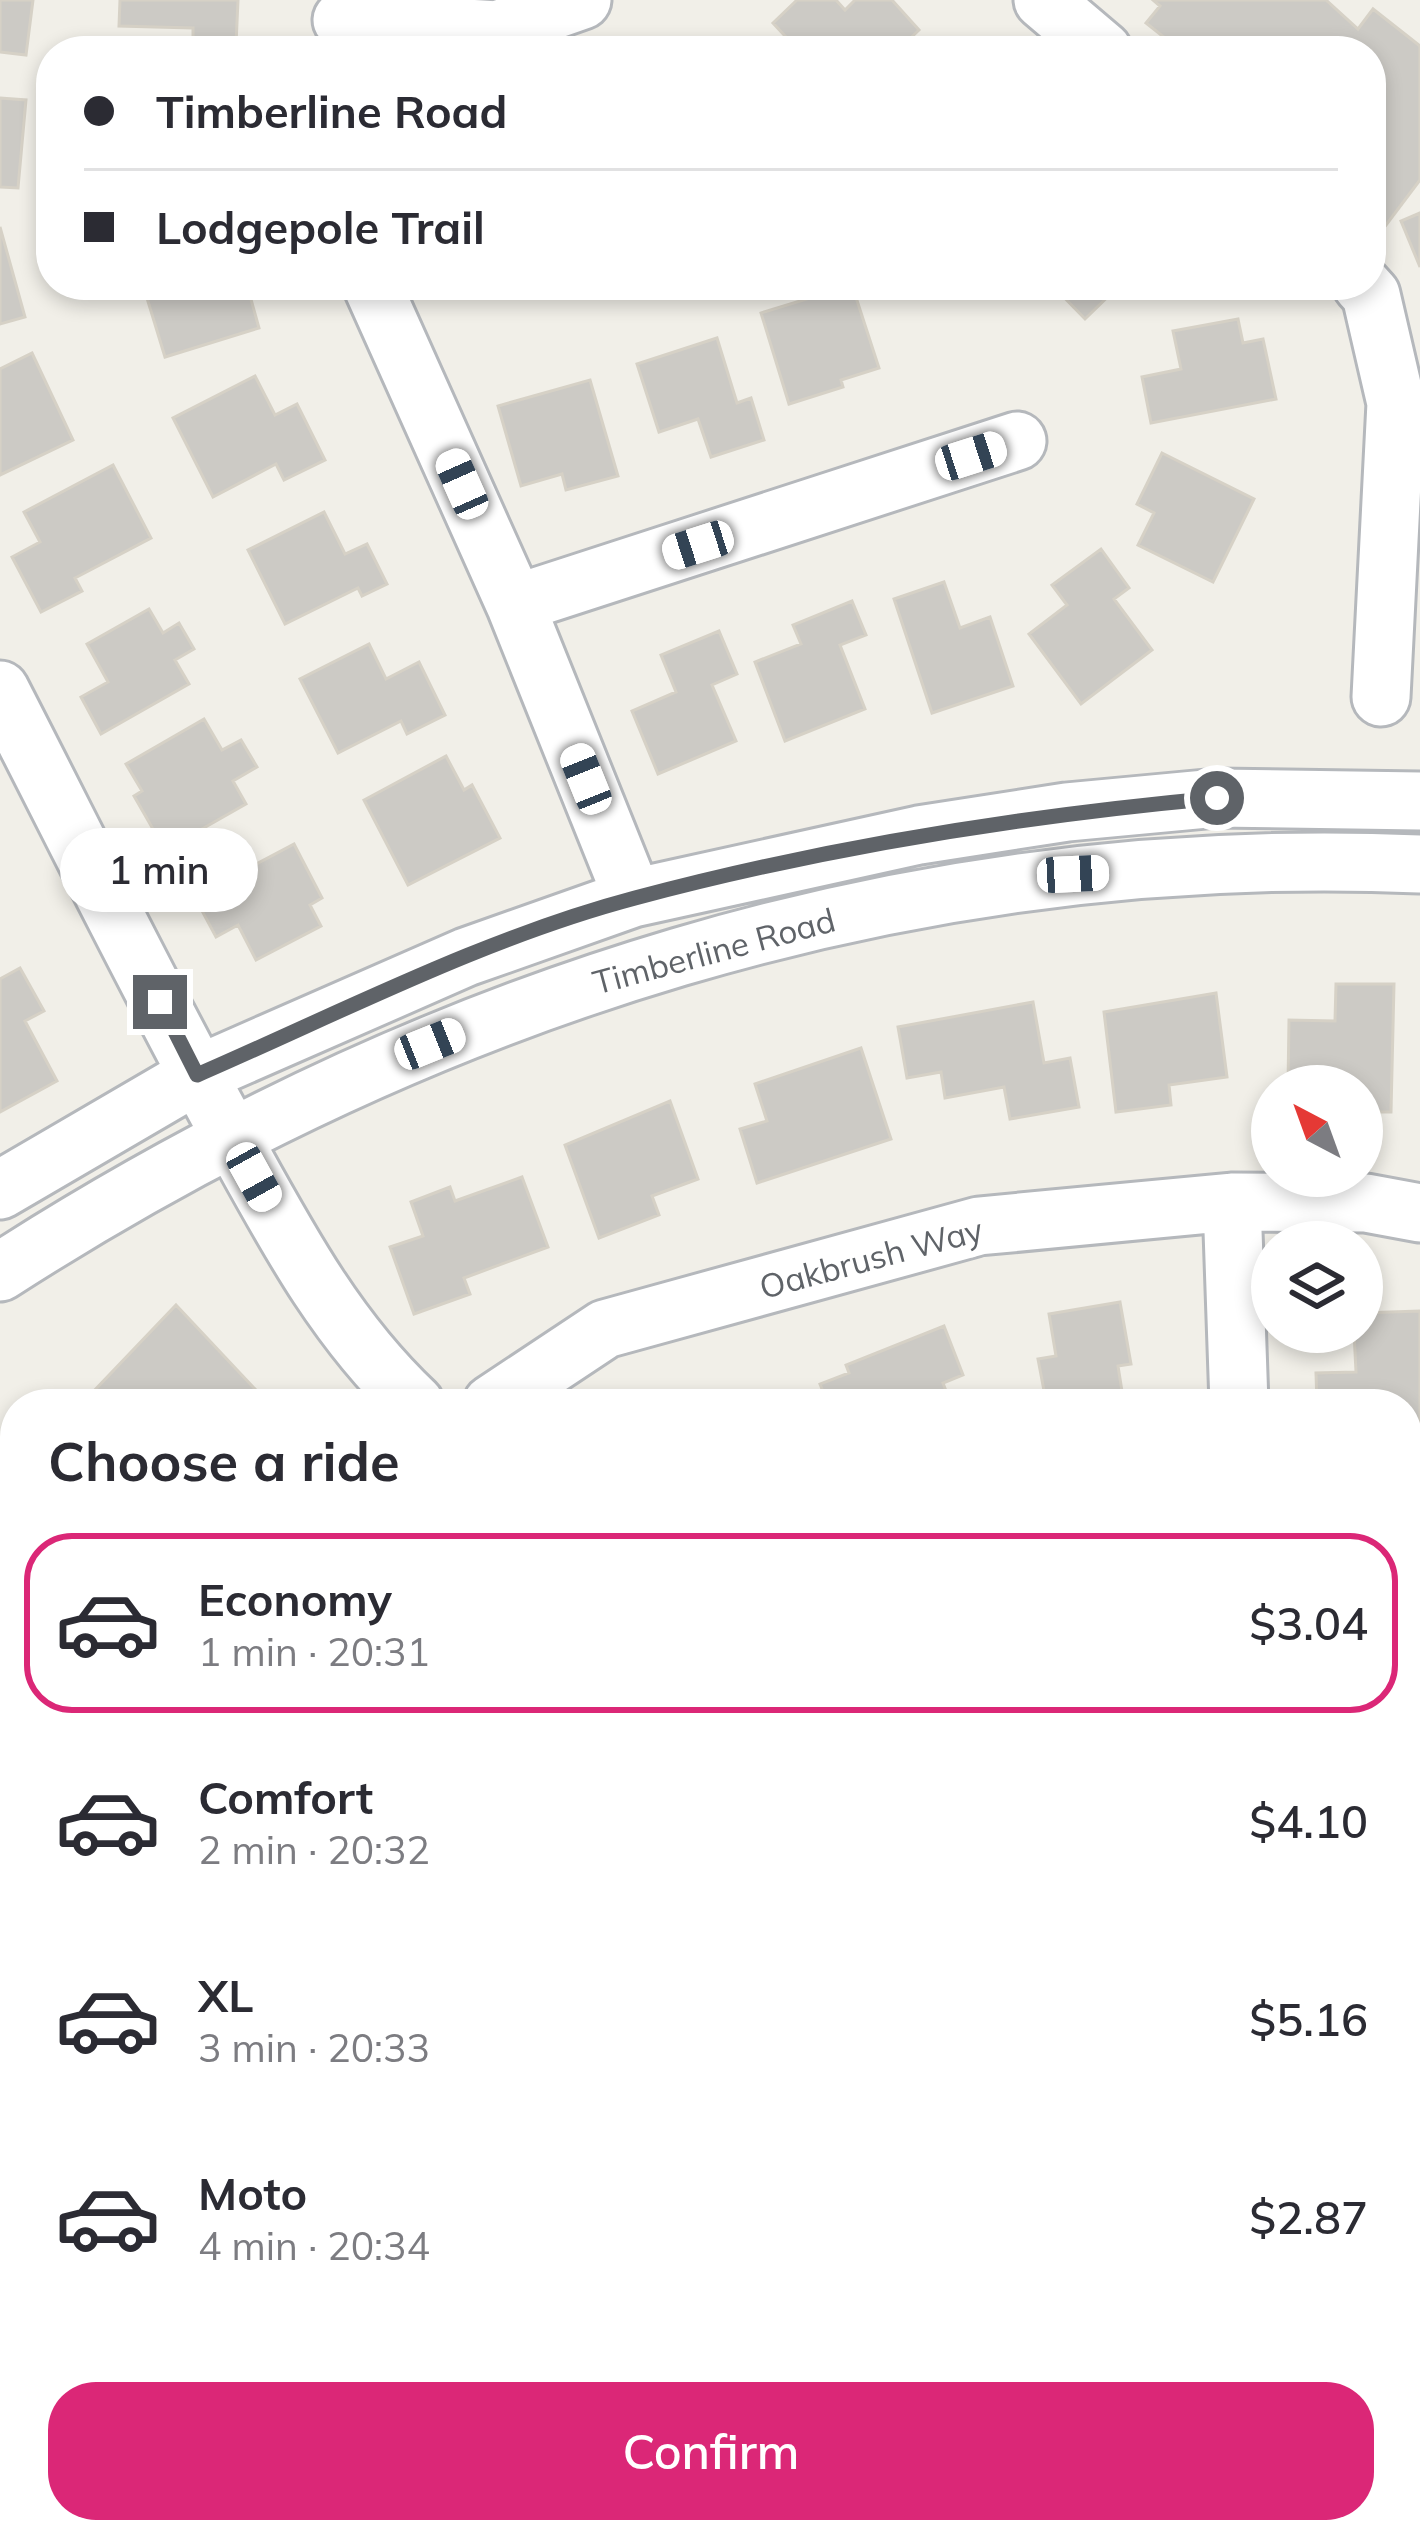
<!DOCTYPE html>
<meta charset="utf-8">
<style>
:root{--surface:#fff;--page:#f2f2f3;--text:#2b2b33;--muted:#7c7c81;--line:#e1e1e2;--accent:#db2777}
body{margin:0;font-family:Mulish,sans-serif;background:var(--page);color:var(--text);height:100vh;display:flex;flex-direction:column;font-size:45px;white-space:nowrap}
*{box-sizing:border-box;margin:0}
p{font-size:39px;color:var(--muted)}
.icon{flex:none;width:66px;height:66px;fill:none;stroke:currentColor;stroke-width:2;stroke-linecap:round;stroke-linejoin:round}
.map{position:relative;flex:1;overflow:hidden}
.details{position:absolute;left:0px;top:1389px;width:1422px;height:1155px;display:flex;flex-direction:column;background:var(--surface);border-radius:48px 48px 0 0;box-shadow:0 6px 18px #0003}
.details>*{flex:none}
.top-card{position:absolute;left:36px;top:36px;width:1350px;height:264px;border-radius:48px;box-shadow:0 6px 18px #0003;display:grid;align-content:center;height:264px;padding:0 48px;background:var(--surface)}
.needle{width:78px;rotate:319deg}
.controls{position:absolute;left:1251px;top:1065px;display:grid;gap:24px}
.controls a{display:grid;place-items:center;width:132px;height:132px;border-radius:50%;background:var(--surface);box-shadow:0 6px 18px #0003;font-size:60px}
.end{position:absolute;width:54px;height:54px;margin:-27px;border:15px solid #5f6368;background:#fff;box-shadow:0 0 0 6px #fff}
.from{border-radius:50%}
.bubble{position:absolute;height:84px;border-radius:42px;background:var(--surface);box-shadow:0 6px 18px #0003;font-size:39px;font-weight:600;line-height:84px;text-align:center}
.car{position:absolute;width:36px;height:72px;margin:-36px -18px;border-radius:15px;box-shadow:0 0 9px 3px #0007;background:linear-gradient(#fff 24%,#345 0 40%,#fff 0 76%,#345 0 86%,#fff 0)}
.top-card b{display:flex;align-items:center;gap:42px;height:114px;font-size:45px}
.top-card b+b{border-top:3px solid var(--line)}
.top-card i{width:30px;height:30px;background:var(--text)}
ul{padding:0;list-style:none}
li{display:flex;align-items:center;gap:36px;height:180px;margin:0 24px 18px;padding:0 24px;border:6px solid transparent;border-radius:48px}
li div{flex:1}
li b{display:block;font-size:45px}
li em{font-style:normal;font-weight:600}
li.active{border-color:var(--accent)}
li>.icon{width:108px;height:108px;stroke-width:1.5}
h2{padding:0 48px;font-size:54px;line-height:144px}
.button{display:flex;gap:24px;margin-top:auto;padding:24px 48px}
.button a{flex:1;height:138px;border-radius:48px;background:var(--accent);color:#fff;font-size:48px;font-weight:600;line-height:138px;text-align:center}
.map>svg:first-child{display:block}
.green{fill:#c5e8c5}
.building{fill:#cccac5;stroke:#d6d1c6;stroke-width:3}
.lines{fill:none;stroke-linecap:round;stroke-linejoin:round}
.minor-casing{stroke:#b5b8bc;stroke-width:63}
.minor{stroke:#fff;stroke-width:57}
.route{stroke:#5f6368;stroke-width:15}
.labels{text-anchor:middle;stroke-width:12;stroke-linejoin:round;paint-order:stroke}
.street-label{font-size:33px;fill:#5f6368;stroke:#fff}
</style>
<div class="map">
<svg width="1420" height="2542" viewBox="0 0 1420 2542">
<rect width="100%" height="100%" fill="#f1efe8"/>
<!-- green -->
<path class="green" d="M0 1831 15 1851V2529H485L495 2542H0Z"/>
<!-- building -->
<path class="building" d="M0 0H33L26 55 0 52Z
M120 0H238L236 45 193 44V28L119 26Z
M797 0H836L845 10 855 0H892L919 30 897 51H823L818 46 799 51 773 23Z
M1153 0H1326L1358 29 1373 9 1420 46V180L1386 225 1371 213V51H1155L1165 38 1146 23 1160 6Z
M0 98 26 100 18 188 0 187Z
M1420 213V267L1401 221Z
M0 227 25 317 0 324Z
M143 285H247L259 328 165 357Z
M852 285 879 368 841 380 843 387 789 404 761 313Z
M940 285H984L985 292 941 296Z
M1052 285H1120L1085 319Z
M1238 319 1243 343 1263 339 1276 399 1151 423 1142 377 1181 369 1173 331Z
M717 338 737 403 751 398 764 440 711 457 698 419 659 432 637 364Z
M32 353 73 440 0 475V369Z
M255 376 275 415 297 404 325 460 284 480 276 464 213 497 173 418Z
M590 380 618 476 566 490 562 474 521 486 498 406Z
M1162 453 1254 499 1213 582 1138 545 1154 513 1137 504Z
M113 465 151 538 75 578 82 591 41 612 12 557 40 542 24 512Z
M324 512 345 554 367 544 387 584 362 596 358 588 285 624 248 550Z
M1101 549 1129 588 1114 599 1152 650 1081 704 1029 634 1067 605 1052 585Z
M944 582 960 628 990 617 1013 686 932 713 894 599Z
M852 601 866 635 840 645 865 709 785 741 755 662 801 644 793 625Z
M149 609 163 633 179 623 194 649 175 660 189 684 101 734 81 697 108 682 87 644Z
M719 631 737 674 712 685 736 741 658 774 632 711 676 692 661 655Z
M369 644 386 679 419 662 445 715 407 734 401 721 338 753 300 679Z
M204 719 222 750 241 740 257 767 233 781 246 804 165 850 134 796 142 791 126 764Z
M446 756 464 790 472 785 500 838 408 885 364 800Z
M294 844 322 898 310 905 321 926 256 960 238 925 216 937 185 879 222 860 232 877Z
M20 968 44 1011 25 1021 57 1081 0 1112V979Z
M1336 984H1394L1391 1112H1362V1086H1288L1289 1020 1335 1021Z
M1216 993 1227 1077 1169 1085 1171 1105 1116 1112 1104 1012Z
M1033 1002 1044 1063 1070 1058 1079 1107 1010 1119 1004 1087 945 1098 941 1072 907 1078 898 1027Z
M861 1048 891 1139 757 1183 740 1129 767 1121 755 1084Z
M670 1101 698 1179 652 1196 659 1215 599 1238 565 1145Z
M522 1177 548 1247 464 1278 470 1294 414 1314 390 1247 423 1236 411 1202 450 1187 455 1201Z
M1120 1302 1131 1364 1118 1366 1124 1404H1027L1026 1399 1045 1396 1038 1359 1056 1356 1049 1314Z
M176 1305 269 1404H101L91 1394Z
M1420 1311V1435H1407V1404H1317L1316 1373 1356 1372 1354 1332H1362V1313Z
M944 1326 963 1375 943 1383 951 1404H828L820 1384 849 1373 846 1365Z
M1420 2228V2303L1407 2300Z
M1412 2401 1420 2408V2542L1407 2529V2406Z
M523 2529H590L565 2542H529Z
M990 2529 1039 2532 1144 2529 1135 2542H982Z
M1281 2529H1312L1315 2542H1234Z"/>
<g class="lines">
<defs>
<path id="minor" d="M1043 0 1103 51
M342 20 497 30 582 0
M372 285 515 604 633 898
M1362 285 1371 295 1396 403 1381 697
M515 604 1017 441
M0 690C75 836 147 983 226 1127 281 1226 331 1325 415 1404
M0 1190 197 1075 466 957 633 898 919 835 1067 812 1217 798 1420 801
M1232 1202 1239 1404
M0 1272C426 998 911 842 1420 864
M492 1404 605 1329 979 1226 1232 1202 1366 1203 1420 1213
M0 1921 15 1937
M211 2529 216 2542
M825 2529 839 2542
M887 2542 894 2529"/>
</defs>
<!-- minor casing -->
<use href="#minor" class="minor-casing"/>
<!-- minor -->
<use href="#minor" class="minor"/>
</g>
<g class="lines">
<!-- route -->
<path class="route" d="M160 1002 197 1075C340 1013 484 938 635 898 826 847 1021 816 1217 798"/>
</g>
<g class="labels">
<!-- street labels -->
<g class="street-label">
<text transform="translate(714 951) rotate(-15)" y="12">Timberline Road</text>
<text transform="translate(871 1258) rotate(-15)" y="12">Oakbrush Way</text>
</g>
</g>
</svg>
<div class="controls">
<a><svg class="needle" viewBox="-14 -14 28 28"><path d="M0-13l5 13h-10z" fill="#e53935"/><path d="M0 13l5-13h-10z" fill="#7c7c81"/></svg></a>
<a><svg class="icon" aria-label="layers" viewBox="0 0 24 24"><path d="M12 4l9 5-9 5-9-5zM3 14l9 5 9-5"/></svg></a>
</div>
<i class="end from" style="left:1217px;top:798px"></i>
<i class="end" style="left:160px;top:1002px"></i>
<div class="bubble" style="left:60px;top:828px;width:198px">1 min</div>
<i class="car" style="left:971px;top:456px;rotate:72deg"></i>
<i class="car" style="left:462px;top:484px;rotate:336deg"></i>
<i class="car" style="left:698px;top:545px;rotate:252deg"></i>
<i class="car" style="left:586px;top:779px;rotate:338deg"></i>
<i class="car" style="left:1073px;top:874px;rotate:87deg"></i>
<i class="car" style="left:430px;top:1044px;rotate:68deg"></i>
<i class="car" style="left:254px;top:1177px;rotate:151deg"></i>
<div class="top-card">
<b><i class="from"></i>Timberline Road</b>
<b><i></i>Lodgepole Trail</b>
</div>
<section class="details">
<h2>Choose a ride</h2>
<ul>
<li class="active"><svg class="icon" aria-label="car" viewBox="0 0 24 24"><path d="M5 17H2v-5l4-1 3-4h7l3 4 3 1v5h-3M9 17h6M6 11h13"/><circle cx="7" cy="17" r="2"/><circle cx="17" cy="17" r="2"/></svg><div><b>Economy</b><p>1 min · 20:31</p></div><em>$3.04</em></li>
<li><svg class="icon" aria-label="car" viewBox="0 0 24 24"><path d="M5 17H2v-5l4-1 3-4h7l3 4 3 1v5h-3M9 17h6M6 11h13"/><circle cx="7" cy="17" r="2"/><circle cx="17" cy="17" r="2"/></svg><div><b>Comfort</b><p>2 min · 20:32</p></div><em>$4.10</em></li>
<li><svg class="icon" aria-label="car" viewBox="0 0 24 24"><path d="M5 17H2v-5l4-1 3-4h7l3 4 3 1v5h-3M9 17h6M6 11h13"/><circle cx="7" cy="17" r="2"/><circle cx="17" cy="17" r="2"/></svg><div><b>XL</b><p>3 min · 20:33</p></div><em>$5.16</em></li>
<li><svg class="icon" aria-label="car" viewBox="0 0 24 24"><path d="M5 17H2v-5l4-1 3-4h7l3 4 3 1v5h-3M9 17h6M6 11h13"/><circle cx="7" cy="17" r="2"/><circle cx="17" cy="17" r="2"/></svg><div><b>Moto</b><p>4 min · 20:34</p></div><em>$2.87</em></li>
</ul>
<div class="button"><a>Confirm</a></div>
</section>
</div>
